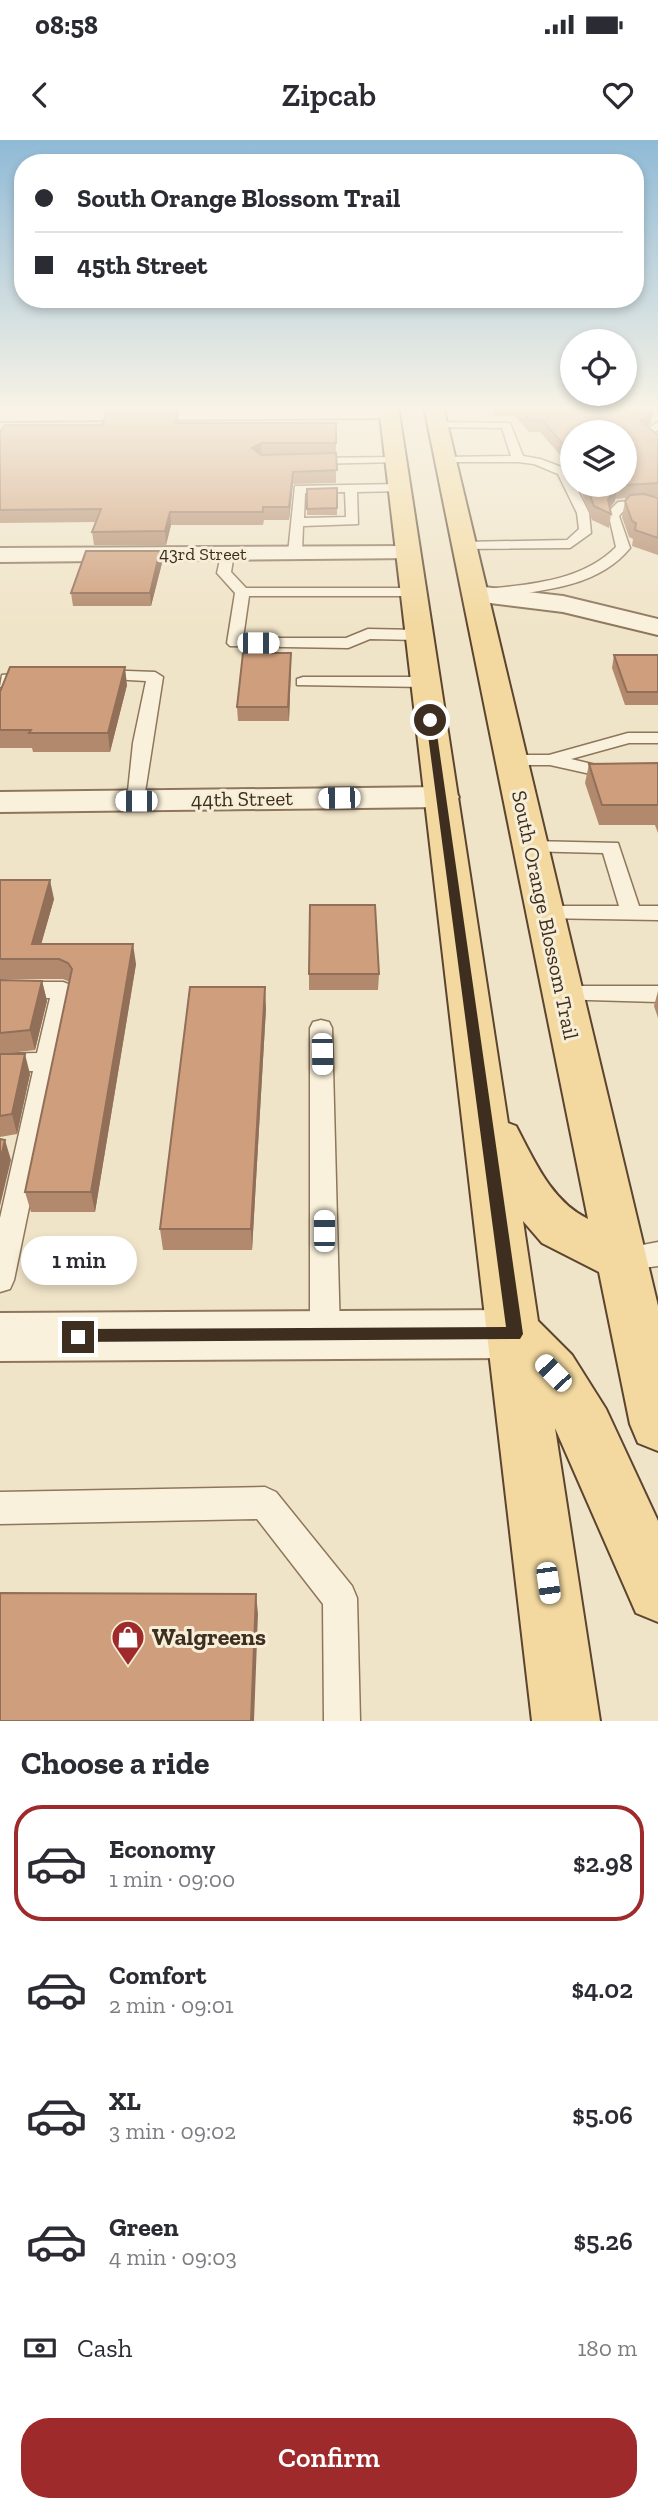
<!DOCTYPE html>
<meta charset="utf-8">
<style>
:root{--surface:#fff;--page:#f2f2f3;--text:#2b2b33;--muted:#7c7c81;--line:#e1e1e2;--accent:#9e2a2b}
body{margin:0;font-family:"Zilla Slab",serif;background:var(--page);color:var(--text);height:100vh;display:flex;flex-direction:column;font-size:26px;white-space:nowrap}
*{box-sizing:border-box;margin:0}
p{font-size:23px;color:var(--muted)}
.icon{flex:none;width:38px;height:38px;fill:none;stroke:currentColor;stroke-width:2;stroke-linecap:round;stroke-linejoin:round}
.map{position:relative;height:1581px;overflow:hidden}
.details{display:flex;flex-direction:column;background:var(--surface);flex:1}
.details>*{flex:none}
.hud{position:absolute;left:14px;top:14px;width:630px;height:154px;border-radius:28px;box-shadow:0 4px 10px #0003;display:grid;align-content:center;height:154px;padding:0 21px;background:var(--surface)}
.buttons{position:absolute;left:560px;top:189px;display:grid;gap:14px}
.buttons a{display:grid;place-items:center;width:77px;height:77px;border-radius:50%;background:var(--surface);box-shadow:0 4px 10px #0003;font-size:35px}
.end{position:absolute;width:32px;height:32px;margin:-16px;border:9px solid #3d2e20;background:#fff;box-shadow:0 0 0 4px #fff}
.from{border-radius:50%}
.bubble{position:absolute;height:49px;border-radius:24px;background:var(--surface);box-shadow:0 4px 10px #0003;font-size:23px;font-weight:600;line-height:49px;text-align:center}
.car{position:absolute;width:21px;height:42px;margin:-21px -10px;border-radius:9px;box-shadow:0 0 5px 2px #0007;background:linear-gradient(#fff 24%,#345 0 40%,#fff 0 76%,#345 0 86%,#fff 0)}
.hud b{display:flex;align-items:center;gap:24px;height:66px;font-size:26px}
.hud b+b{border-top:2px solid var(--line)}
.hud i{width:18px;height:18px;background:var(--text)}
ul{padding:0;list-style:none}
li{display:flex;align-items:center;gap:21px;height:116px;margin:0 14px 10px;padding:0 7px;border:4px solid transparent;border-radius:28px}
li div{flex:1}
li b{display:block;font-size:26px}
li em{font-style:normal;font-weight:600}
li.on{border-color:var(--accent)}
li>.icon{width:63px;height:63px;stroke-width:1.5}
h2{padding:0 21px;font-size:32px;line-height:84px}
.pay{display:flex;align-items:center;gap:18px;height:77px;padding:0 21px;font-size:26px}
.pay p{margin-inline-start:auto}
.button{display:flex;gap:14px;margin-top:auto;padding:14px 21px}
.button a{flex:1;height:80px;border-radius:28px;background:var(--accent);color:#fff;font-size:28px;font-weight:600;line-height:80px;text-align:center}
.status{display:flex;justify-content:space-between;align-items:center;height:49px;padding:0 35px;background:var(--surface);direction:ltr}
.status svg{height:19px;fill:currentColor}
header{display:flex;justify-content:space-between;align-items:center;height:91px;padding:0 21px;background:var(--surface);font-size:32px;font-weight:600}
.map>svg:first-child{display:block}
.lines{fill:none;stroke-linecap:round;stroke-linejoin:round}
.service-casing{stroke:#8d765c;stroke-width:3}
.minor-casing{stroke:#8d765c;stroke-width:4}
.primary-casing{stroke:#5b4430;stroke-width:4}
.service{fill:#faf1dc;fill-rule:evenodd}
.minor{fill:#faf1dc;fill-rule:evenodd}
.primary{fill:#f3d9a0;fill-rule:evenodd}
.wall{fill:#b2896c}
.shaded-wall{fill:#916f58}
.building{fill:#cf9f7d;stroke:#916f58;stroke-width:2}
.route{fill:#3d2e20}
.labels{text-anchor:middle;stroke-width:6;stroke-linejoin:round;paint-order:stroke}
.far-street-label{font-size:18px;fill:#3d2e20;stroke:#f7eed8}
.street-label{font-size:21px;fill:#3d2e20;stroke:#f7eed8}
.near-poi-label{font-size:24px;font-weight:bold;fill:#3d2e20;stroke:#f7eed8;text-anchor:start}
</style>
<div class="status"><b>08:58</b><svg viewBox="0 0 49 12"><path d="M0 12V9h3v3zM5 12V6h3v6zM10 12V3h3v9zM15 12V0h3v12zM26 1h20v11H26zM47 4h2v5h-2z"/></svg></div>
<header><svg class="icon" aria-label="back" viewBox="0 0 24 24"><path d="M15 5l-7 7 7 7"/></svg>Zipcab<svg class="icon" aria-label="heart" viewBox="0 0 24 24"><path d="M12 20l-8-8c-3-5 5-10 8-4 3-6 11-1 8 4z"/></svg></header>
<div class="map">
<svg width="658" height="1581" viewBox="0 0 658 1581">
<rect width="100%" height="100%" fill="#f0e4c8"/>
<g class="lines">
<defs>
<path id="service" d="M437 282 510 283 523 316 540 319 567 329 589 373 591 393 570 408 459 409V403L464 402 567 400 579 389 577 373 558 334 534 324 518 322H440V318L444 317 511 316 502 288 433 287V283Z
M658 282V290L653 293 658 297V306L640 293Z
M396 317 400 318V322L310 324 304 321 310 318Z
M398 344 404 348 402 351 357 352 358 384 303 386 302 413 295 417 288 413 295 346ZM345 352 346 377 304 378 305 353Z
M658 358V366L626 368 619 376 630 408C597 449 535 452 487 457L480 453 487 449C532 444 582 441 616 407L608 372 618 362Z
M222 411 234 414 231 432 246 448H412L419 452 412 456H249L243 498H346L368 489 418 490 426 495 418 500 370 499 348 508 230 506 227 503 235 453 217 433Z
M100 530 155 532 163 537 143 665H129L127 661 133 603 146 541 94 538V532Z
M33 532 41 537 39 540 0 547 2 535Z
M303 537H425L433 542 425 547 297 545V539Z
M628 593H658V603H629L571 619 613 629H658V639H613L550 625H511L502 620 511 615H549Z
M530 701 618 703 639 766H658V780L538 778 535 773 538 768 545 766H619L603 713 523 711 520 707 523 703Z
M0 842H63L71 845 74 850 14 1140 10 1149 0 1152V1078L33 931 0 932V914L37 913 50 858H0Z
M562 846H658V862L554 859 551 854 554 849Z
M321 880 329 882 332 888 340 1195 335 1204 325 1208 315 1204 310 1195V888L313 882Z
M658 1102V1126L621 1131 611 1127 607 1119 611 1111Z
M265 1347 276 1352 352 1446 357 1458 360 1581H324L323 1464 257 1379 0 1384V1352Z"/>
<path id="minor" d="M388 268 398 274 395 278 0 281V269Z
M406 406 415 408 418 413 415 418 0 422V408Z
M475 446 563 456 658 479V495L563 472 466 460 462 454 466 448Z
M442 647 454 650 459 657 454 664 442 667 0 672V652Z
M515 1170 534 1177 542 1194 534 1211 515 1218 0 1221V1173Z"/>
<path id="primary" d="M379 266H398L508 983 516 986C534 1020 551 1061 588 1079L424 266H443L658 1166V1311L638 1303 630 1284 599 1132 542 1103 523 1081 538 1181 572 1215 606 1269 658 1381V1482L636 1473 555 1288 600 1581H532Z"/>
</defs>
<!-- service casing -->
<use href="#service" class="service-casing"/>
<!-- minor casing -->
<use href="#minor" class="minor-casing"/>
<!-- primary casing -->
<use href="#primary" class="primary-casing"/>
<!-- service -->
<use href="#service" class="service"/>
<!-- minor -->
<use href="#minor" class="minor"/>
<!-- primary -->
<use href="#primary" class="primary"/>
</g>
<!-- wall -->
<path class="wall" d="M492 266H648L651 283 647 286 658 295V356H652L658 358V415L632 406 633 399 629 397 622 377 625 361 627 358 615 359V361L610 368 611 374 609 388 592 380 581 351 582 345H625L572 292V329L540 292H529L515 276H495Z
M179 283H336V343L293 344 289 380H264L263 385H171L166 405H94L92 392 96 382 0 383V292L102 285Z
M337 348V375H307V349Z
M162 423 151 466H73L71 453Z
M614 515H658V565H625L612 528Z
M291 527 289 581H238L237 567Z
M127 545 110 612H33L32 608H0V552Z
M658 623V693L655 685H599L585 643 589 624Z
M0 740 54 759 41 804 136 824 95 1072H31L25 1052 70 842 63 839H0Z
M309 834H379L378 850H309Z
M0 840 42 841 47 861 35 910 0 914 30 934 17 994 0 997Z
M658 851V878L654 866Z
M266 868 252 1110H163L160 1089Z"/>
<!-- shaded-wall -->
<path class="shaded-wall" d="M178 271 179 282 175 295V283Z
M653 271 651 283 637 294 640 281Z
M261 303V315L252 308Z
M293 332V344L289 380V367Z
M617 348 615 361 605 373 608 359Z
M170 372 171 385 166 405 165 391Z
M160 411 162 423 151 466 150 453Z
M291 513V527L289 581 288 567Z
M125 527 127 545 110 612 108 593Z
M50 740 54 759 37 819 32 804Z
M133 804 136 824 95 1072 91 1052Z
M42 841 47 861 35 910 30 890Z
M265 847 266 868 252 1110 251 1089Z
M25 914 30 934 17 994 12 974Z
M5 1000 11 1020 0 1066V1021Z
M256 1454 258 1474 254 1581H251Z"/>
<!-- building -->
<path class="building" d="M518 266H648L653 271 640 281 658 295V343L625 345V292H572V314L541 279 530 280Z
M107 271H178L175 283H336V303H261L252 308 261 315 336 313 337 330 293 332 289 367H263V372H170L165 391 92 392 101 369 0 370V292L5 285H102Z
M586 345H622L609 346 617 348 608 359 611 374 594 366Z
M337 348V368L307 369V349Z
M644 354 658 358V398L635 390 636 383 632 381 625 361 630 355Z
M86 411H160L150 453H71Z
M243 513H291L288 567H237Z
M614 515H658V552H627Z
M10 527H125L108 593H29L31 590H0V552Z
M658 623V665H602L589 624Z
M0 740H50L32 804H133L91 1052H25L72 829 68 823 59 819H0Z
M310 765H375L379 834H309Z
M0 840 42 841 30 890 0 893Z
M190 847H265L251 1089H160Z
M0 914H25L12 974 0 976Z
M0 999 5 1000 0 1021Z
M0 1453 256 1454 251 1581H0Z"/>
<!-- sky -->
<linearGradient id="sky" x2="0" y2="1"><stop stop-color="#8fbad6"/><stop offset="0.55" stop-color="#f8f3e6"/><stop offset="1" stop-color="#f8f3e6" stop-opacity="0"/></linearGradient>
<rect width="658" height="487" fill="url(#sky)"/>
<!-- route -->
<path class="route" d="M430 577 435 580 523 1194 520 1199 73 1202 71 1197 78 1189 506 1187 426 580Z"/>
<!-- icons -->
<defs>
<symbol id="shop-pin" viewBox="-11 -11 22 30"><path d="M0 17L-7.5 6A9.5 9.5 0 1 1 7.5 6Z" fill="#9e2a2b" stroke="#f7eed8"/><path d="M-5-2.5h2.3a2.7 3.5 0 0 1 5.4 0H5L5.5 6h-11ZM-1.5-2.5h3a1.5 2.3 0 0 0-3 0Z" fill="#fff"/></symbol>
</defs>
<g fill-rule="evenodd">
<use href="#shop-pin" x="109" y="1478" width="38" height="52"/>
</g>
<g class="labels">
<!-- far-street labels -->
<g class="far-street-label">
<text x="203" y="420">43rd Street</text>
</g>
<!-- street labels -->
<g class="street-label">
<text transform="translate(242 659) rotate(-1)" y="7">44th Street</text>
<text transform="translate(545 775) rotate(78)" y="7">South Orange Blossom Trail</text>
</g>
<!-- near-poi labels -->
<g class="near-poi-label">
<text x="152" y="1505">Walgreens</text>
</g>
</g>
</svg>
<div class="buttons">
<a><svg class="icon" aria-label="locate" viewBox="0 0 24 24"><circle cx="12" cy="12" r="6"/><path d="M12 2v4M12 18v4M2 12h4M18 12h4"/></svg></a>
<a><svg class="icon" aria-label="layers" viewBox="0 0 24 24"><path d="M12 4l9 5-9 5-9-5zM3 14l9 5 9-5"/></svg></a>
</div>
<i class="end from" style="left:430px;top:580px"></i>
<i class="end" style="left:78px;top:1197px"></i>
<div class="bubble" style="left:21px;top:1096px;width:116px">1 min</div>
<i class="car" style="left:258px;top:503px;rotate:90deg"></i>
<i class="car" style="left:339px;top:658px;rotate:269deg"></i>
<i class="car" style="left:136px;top:661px;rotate:270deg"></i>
<i class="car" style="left:322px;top:914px;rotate:179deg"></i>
<i class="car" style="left:324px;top:1091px;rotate:0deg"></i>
<i class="car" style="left:553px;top:1233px;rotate:316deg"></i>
<i class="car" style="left:548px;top:1443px;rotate:172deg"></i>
<div class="hud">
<b><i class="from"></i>South Orange Blossom Trail</b>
<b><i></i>45th Street</b>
</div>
</div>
<section class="details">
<h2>Choose a ride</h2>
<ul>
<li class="on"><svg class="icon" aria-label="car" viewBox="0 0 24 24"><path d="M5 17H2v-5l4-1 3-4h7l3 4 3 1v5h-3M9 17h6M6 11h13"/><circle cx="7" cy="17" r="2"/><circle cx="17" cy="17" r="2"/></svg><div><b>Economy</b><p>1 min · 09:00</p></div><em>$2.98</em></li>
<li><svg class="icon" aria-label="car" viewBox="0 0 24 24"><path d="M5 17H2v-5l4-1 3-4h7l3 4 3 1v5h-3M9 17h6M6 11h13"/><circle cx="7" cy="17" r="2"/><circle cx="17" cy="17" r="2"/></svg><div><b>Comfort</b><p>2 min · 09:01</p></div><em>$4.02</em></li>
<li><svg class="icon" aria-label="car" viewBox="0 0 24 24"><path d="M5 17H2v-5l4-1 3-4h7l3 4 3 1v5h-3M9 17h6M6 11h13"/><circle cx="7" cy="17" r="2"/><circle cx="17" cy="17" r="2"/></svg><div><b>XL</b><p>3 min · 09:02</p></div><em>$5.06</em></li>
<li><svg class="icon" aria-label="car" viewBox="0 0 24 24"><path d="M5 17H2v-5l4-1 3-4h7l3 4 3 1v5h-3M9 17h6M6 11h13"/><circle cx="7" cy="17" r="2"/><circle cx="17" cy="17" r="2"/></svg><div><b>Green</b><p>4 min · 09:03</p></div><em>$5.26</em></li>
</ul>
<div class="pay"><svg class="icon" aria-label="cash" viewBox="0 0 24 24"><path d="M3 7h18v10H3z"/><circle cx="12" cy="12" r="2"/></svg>Cash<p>180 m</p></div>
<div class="button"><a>Confirm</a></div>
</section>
